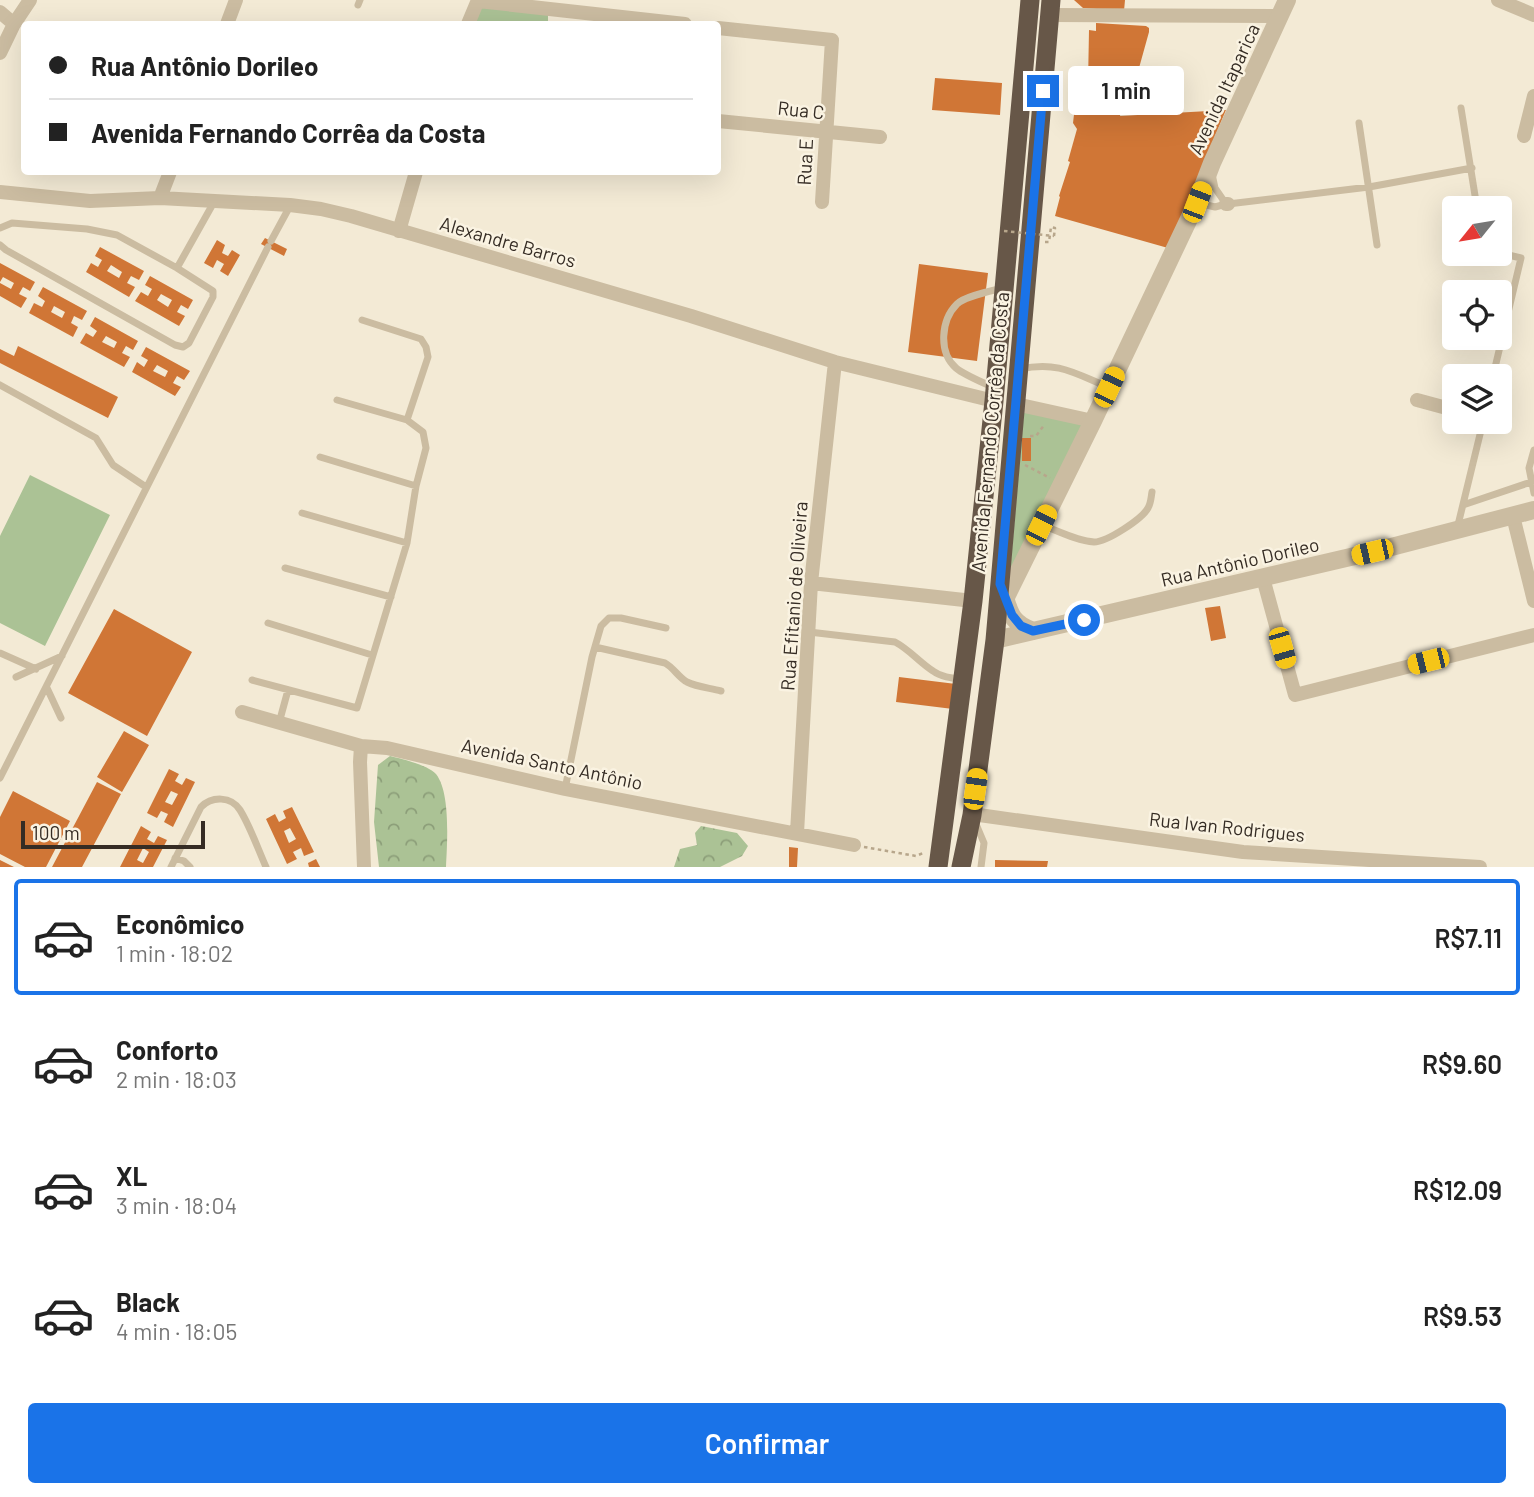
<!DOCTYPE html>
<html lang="pt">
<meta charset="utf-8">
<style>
:root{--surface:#fff;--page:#f6f6f6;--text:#222;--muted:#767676;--line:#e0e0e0;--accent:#1a73e8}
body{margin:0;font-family:Barlow,sans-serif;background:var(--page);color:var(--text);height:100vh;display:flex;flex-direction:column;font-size:26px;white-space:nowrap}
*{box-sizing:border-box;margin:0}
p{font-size:23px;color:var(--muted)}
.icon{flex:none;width:38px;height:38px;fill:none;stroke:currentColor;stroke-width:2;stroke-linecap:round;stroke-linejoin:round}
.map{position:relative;height:867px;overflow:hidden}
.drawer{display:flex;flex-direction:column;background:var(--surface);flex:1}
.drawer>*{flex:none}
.banner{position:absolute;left:21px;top:21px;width:700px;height:154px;border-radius:7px;box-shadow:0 7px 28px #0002;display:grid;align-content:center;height:154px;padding:0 28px;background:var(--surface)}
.needle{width:46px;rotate:240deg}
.buttons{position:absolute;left:1442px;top:196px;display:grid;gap:14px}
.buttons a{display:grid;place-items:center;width:70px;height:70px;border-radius:7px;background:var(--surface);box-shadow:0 7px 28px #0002;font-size:35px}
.scale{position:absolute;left:21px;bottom:18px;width:184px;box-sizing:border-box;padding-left:7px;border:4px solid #352c24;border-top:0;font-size:19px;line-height:24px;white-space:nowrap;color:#352c24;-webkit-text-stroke:5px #faf3e2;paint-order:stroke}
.end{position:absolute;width:32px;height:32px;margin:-16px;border:9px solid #1a73e8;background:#fff;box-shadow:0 0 0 4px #fff}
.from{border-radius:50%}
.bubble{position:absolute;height:49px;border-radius:7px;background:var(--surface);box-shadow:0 7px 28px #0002;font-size:23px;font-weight:600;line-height:49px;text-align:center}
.car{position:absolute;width:21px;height:42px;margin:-21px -10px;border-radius:9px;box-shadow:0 0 5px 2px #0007;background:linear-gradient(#f5c518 24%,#345 0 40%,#f5c518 0 76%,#345 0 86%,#f5c518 0)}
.banner b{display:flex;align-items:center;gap:24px;height:66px;font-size:26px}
.banner b+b{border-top:2px solid var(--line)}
.banner i{width:18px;height:18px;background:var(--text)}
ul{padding:12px 0 0;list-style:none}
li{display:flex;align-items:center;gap:21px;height:116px;margin:0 14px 10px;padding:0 14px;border:4px solid transparent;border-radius:7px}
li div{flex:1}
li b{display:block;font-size:26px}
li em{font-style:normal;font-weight:600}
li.current{border-color:var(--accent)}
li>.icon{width:63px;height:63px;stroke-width:1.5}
.button{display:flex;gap:14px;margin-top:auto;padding:14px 28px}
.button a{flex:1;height:80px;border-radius:7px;background:var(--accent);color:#fff;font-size:28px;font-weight:600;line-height:80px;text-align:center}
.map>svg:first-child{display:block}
.green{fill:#abc295}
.forest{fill:url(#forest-crowns)}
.building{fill:#d07636;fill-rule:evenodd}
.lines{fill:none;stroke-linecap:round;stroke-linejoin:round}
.path{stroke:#b7a68b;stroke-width:2.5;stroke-dasharray:3.5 3.5;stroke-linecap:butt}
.service{stroke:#cbbca1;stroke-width:7}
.minor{stroke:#cbbca1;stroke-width:14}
.tertiary{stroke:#cbbca1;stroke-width:18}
.trunk{stroke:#675748;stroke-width:19}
.path-bridge{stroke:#b7a68b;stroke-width:2.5;stroke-dasharray:3.5 3.5;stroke-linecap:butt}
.route{stroke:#1a73e8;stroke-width:9}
.labels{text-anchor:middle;stroke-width:5;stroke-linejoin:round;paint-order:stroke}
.street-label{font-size:19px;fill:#352c24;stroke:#faf3e2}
</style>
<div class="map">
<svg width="1534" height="867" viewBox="0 0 1534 867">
<defs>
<pattern id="forest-crowns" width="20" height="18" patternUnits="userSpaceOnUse" patternTransform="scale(1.75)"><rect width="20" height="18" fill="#abc295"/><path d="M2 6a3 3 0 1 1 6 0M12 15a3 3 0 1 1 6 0" fill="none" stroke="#8c9e79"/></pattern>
</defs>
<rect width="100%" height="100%" fill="#f3ead5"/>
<!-- green -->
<path class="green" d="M479 5 548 15V24H471Z
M1024 411 1084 424 1010 571Z
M30 475 110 515 45 646 0 623V536Z"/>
<!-- forest -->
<path class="forest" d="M390 756C402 759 428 765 436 774 451 793 447 844 446 867H379L374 822 378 765Z
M701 826 737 833 748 846 742 856 720 867H674L680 849 697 845 695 833Z"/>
<!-- building -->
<path class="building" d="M1074 0H1125L1124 11 1083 8Z
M1096 23 1146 26 1149 28V32L1134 86H1129V105L1123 104 1120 116 1226 110 1168 248 1055 216 1060 197 1059 196 1070 162 1068 161 1077 129 1073 123 1075 106 1084 103H1075V84H1088L1089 30 1096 31Z
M935 78 1002 83 1000 115 932 110Z
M265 238 287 249 284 256 261 244Z
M217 240 225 245 222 253 228 256 232 250 240 255 228 276 220 271 224 264 217 260 213 268 204 263Z
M100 247 144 271 139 280 131 276 127 283 135 287 129 297 86 272 91 263 98 267 102 260 95 256ZM111 265 122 272 119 278 107 271Z
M0 263 35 282 30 291 23 287 19 294 27 298 21 308 0 296V283L11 289 14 283 3 277 0 282Z
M919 264 988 273 977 361 908 352Z
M150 276 193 300 188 309 181 305 177 312 185 316 179 326 135 301 141 292 148 296 152 289 145 285ZM161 294 172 300 168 307 157 300Z
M43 287 87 311 82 320 74 316 71 323 78 327 73 337 29 313 34 303 42 307 45 301 38 296ZM54 306 65 312 62 318 51 312Z
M95 317 138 341 133 350 126 346 122 353 130 357 124 367 80 343 86 333 93 337 97 331 90 326ZM106 336 117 342 114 348 102 342Z
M18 346 118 397 108 418 0 363V349L14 356Z
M146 347 190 371 184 380 177 376 173 383 181 387 175 396 132 372 137 362 144 367 148 360 141 356ZM157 365 168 371 165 377 153 371Z
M1022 438H1031V461H1022Z
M1220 606 1226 638 1211 641 1205 608Z
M114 609 192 652 147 736 68 693Z
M899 677 956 684 953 709 896 702Z
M124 731 149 745 122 792 97 777Z
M169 769 179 774 175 781 182 785 186 778 195 782 173 827 164 822 168 814 161 811 157 818 147 813ZM171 791 178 794 172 805 165 802Z
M97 782 121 794 82 867H52Z
M13 791 70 821 46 867H25L0 854V817Z
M292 807 314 852 304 856 301 848 293 852 297 859 287 864 266 819 275 814 279 822 286 818 283 811ZM290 828 296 839 289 843 284 831Z
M141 826 151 832 147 839 154 843 158 836 167 840 153 867H120ZM143 848 149 852 143 863 137 860Z
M789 847 798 848 797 867H789Z
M316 859 320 867H309L308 863Z
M0 860 14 867H0Z
M995 860 1048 861 1047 867H995Z"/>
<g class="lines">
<!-- path -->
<path class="path" d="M1045 242H1049L1051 227 1055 228 1054 236
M1030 436H1036L1045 424
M1025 465 1050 478
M864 847 916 856 923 853"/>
<!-- service -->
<path class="service" d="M358 5 360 0
M1461 108 1477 208
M1359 123 1377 245
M1198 203 1215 207 1226 204 1215 188 1212 174
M1228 204 1369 187 1472 168
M0 228 12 223 87 229 117 235 177 268 214 202
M271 241 290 206
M0 245 6 250 175 345 183 347 189 343 213 297V291L177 268
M362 320 421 339 426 347 428 357 407 420
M1020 369C1058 361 1074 373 1108 387
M1493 376 1521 258 1500 253
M0 385 96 438 113 465 146 487
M995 388C984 383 964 375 956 368 938 352 941 320 957 304 965 296 991 291 1003 288
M1534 450 1529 468 1534 493
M320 457 416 486
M1463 505 1534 481
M302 513 407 543
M1042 525C1058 531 1077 541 1094 542 1107 542 1142 519 1148 508 1151 503 1151 497 1152 492
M1457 529 1483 422
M285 568 391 597
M268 623 372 655
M809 632 895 642C910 650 919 662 933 671 941 677 951 678 961 679
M595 647 665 663C674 668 678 677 687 682 697 687 710 688 721 691
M0 653 36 669
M16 677 62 656
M252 680 357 708 407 543 416 486 426 448 423 432 407 420 337 400
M47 688 61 718
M279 723 288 690
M0 778 268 247
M565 789 592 657 601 626 609 618H621L666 628
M976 824 984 843 981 867
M175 858 184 861 190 867
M171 867 201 807C212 796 231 796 240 810 250 826 258 849 266 867"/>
<!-- minor -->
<path class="minor" d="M1498 0 1534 15
M478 1 685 24
M0 12 14 24 0 53
M1050 15 1280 16
M14 24 30 0
M227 24 236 0
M468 24 478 0
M718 28 832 40 822 202
M718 121 880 137
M1524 136 1534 96
M0 192 90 201 160 198 290 205 321 209 351 216 691 316 835 362 994 401
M160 198 170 172
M1226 204H1228
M399 231 416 172
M1417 400 1454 410
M1016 404 1093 421
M1513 516 1534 601
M1263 578 1295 695 1534 635
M811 583 973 601
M242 712 361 746
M972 814 1243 852 1480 867
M797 833 811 583 835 362
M364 867 360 762 361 746 387 748 565 789 854 845"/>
<!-- tertiary -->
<path class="tertiary" d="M1003 592C1010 613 1011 623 1033 631
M998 611 1005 599 1093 421 1197 202 1212 163 1287 0
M995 640 1372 552 1534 510"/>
<!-- trunk -->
<path class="trunk" d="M938 867 973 601 994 401 1030 0
M961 867 972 815 995 640 1051 0"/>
<!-- path-bridge -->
<path class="path-bridge" d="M1004 231 1054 236"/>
</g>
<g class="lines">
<!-- route -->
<path class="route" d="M1043 91 1000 584 1012 615 1021 626 1033 631 1084 620"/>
</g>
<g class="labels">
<!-- street labels -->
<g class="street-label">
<text transform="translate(1224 89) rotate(-65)" y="7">Avenida Itaparica</text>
<text transform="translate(801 110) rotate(6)" y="7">Rua C</text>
<text transform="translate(805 162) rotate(-87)" y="7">Rua E</text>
<text transform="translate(508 242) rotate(16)" y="7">Alexandre Barros</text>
<text transform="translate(990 432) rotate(-85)" y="7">Avenida Fernando Corrêa da Costa</text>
<text transform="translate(1240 562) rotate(-13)" y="7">Rua Antônio Dorileo</text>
<text transform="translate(794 596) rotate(-86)" y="7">Rua Efitanio de Oliveira</text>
<text transform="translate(552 764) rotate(12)" y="7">Avenida Santo Antônio</text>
<text transform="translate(1227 827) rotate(6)" y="7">Rua Ivan Rodrigues</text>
</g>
</g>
</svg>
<div class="buttons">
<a><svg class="needle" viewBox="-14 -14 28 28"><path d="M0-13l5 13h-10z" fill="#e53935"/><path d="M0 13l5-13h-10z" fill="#767676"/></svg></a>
<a><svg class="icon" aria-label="locate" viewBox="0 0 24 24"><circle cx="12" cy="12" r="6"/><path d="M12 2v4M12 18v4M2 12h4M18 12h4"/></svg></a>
<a><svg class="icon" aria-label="layers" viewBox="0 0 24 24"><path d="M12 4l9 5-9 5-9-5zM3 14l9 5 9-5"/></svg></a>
</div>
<div class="scale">100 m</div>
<i class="end from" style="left:1084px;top:620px"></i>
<i class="end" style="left:1043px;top:91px"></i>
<div class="bubble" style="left:1068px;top:66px;width:116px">1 min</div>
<i class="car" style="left:1197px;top:202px;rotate:21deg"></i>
<i class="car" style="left:1109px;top:387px;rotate:25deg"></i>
<i class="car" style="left:1041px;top:525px;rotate:26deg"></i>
<i class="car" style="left:1372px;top:552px;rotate:257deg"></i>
<i class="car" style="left:1282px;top:648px;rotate:164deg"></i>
<i class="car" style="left:1428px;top:661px;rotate:256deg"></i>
<i class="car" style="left:975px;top:789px;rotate:8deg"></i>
<div class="banner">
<b><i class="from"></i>Rua Antônio Dorileo</b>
<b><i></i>Avenida Fernando Corrêa da Costa</b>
</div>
</div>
<section class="drawer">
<ul>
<li class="current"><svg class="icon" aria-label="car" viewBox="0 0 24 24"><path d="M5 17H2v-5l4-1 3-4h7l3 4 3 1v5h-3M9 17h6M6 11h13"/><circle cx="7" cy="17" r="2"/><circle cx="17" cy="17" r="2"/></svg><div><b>Econômico</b><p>1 min · 18:02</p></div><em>R$7.11</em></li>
<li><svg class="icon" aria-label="car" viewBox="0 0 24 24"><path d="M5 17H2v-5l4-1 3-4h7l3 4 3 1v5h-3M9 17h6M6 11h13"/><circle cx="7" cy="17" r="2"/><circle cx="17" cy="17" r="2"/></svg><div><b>Conforto</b><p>2 min · 18:03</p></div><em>R$9.60</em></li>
<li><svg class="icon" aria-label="car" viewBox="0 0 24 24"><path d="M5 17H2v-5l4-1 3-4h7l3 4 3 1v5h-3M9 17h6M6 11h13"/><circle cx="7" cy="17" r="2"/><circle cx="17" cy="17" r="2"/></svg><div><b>XL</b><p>3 min · 18:04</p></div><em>R$12.09</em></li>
<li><svg class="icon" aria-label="car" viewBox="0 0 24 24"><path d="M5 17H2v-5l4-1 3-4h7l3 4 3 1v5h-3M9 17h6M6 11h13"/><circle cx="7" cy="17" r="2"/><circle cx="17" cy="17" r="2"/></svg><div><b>Black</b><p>4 min · 18:05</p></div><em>R$9.53</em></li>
</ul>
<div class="button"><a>Confirmar</a></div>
</section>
